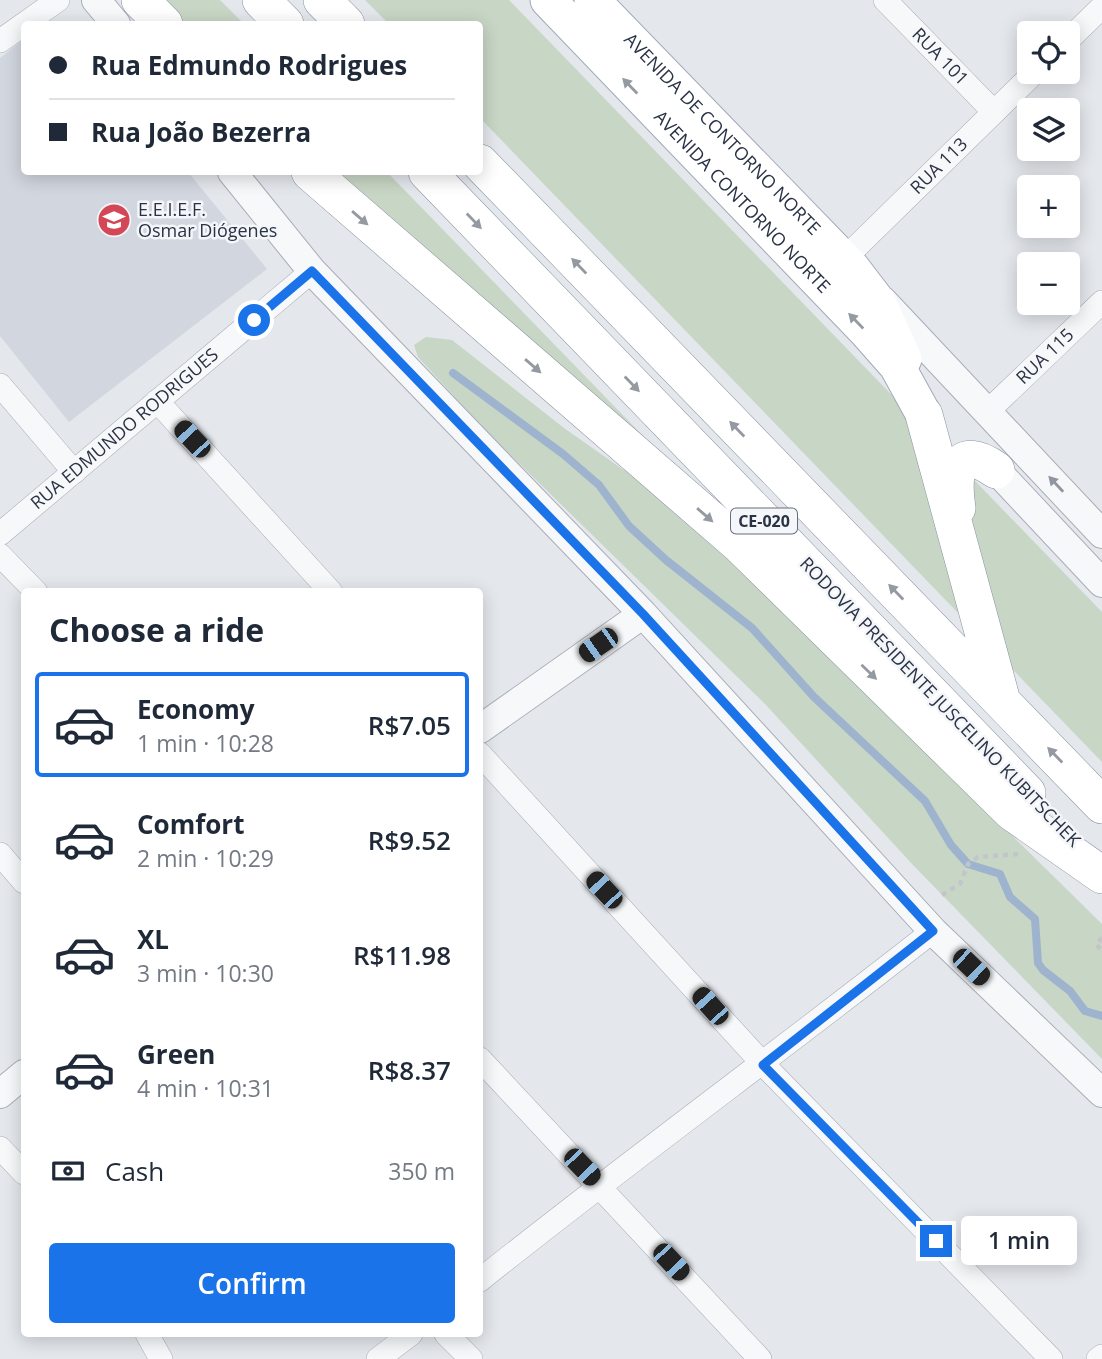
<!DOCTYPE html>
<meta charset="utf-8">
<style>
:root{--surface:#fff;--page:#f2f2f3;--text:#1f2937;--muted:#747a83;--line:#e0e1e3;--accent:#1a73e8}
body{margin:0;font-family:"Open Sans",sans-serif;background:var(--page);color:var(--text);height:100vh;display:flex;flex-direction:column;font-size:26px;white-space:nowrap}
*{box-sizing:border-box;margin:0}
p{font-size:23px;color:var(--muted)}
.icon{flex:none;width:38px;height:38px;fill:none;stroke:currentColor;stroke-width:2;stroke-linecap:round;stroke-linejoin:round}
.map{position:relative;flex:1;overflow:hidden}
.drawer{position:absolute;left:21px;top:588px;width:462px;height:749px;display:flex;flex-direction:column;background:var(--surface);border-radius:7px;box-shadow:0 4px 18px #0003}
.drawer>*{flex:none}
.top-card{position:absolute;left:21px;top:21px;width:462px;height:154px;border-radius:7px;box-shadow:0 4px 18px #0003;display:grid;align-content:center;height:154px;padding:0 28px;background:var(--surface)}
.tools{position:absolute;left:1017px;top:21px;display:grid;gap:14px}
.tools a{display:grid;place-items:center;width:63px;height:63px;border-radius:7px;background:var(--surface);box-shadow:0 4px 18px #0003;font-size:35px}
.end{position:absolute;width:32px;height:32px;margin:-16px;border:9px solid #1a73e8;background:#fff;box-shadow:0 0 0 4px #fff}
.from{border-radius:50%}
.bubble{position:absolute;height:49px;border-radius:7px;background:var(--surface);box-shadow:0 4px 18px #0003;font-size:23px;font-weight:600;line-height:49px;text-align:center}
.car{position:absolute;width:21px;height:42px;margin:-21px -10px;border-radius:9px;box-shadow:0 0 5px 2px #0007;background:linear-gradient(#222 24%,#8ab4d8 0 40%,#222 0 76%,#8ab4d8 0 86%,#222 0)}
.top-card b{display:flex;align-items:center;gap:24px;height:66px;font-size:26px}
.top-card b+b{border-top:2px solid var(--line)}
.top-card i{width:18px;height:18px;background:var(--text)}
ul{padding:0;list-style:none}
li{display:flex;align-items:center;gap:21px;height:105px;margin:0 14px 10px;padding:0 14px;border:4px solid transparent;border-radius:7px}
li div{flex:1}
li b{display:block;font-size:26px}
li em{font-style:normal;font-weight:600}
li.current{border-color:var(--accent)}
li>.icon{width:63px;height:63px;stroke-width:1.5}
h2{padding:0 28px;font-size:32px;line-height:84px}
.pay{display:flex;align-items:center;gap:18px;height:77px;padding:0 28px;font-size:26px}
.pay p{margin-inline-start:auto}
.cta{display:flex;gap:14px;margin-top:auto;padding:14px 28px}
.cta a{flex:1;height:80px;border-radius:7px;background:var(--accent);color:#fff;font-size:28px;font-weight:600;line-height:80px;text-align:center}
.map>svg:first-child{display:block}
.built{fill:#d2d6de}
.green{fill:#c8d6c5}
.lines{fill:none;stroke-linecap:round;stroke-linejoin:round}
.stream{stroke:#9eb3cd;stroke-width:8}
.minor-casing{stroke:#a8adb7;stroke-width:24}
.tertiary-casing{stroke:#a8adb7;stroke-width:30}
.primary-casing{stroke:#a2aab8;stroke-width:37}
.trunk-casing{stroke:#8a93a3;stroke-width:38}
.path{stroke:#c2c5cb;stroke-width:4.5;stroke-dasharray:5 5;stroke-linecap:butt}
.minor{stroke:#f7f8fa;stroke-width:23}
.tertiary{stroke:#f7f8fa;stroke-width:28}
.primary{stroke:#fff;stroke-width:35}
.trunk{stroke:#fff;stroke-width:37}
.oneway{fill:#9499a2}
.oneway2{fill:#9096a0}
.route{stroke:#1a73e8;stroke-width:9}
.labels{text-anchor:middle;stroke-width:5;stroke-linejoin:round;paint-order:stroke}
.shield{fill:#f4f6f9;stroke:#676e7b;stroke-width:2}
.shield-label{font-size:16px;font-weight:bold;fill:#2a3345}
.street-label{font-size:18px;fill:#2a3345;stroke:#f4f6f9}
.poi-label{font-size:18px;fill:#2a3345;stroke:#f4f6f9;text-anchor:start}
</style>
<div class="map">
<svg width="1102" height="1359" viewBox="0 0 1102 1359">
<rect width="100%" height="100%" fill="#e4e7ec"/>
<!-- built -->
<path class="built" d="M24 39V172H188L267 269 69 422 0 336V58Z"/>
<!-- green -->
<path class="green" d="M163 0H220L244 24H186Z
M365 0H509L1102 612V762L480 118V24H389Z
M332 172H387L648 441 642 446Z
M426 337 452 340 564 428 655 492 738 566 1102 924V1059L913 865 766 705 486 431 418 357 414 345Z"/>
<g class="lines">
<!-- stream -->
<path class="stream" d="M453 373 563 454 599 485 629 526 666 560 752 628 814 697 925 801 951 845 968 864 1000 874 1010 897 1035 919 1038 963 1043 970 1070 991 1085 1011 1102 1016"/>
<defs>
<g id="minor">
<path id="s1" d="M885 0 994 112"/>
<path d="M1068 40 1102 7"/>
<path d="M0 41 58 0"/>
<path id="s2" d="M844 259 1035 72"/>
<path d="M0 385 74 472"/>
<path d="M157 401 331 592"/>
<path id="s3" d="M988 411 1102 302"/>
<path id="s4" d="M0 534 312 271"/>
<path d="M0 555 36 592"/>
<path d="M480 754 763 1064 1051 1359"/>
<path d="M0 854 24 882"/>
<path d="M480 1059 760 1359"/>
<path d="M0 1148 24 1173"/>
<path d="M480 1280C629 1161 783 1049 933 931"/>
<path d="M147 1334 161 1359"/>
<path d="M446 1334 471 1359"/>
<path d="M378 1359 411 1334"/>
<path d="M1098 1359 1102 1356"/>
</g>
<path id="tertiary" d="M96 0 116 24
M232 172 312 271 643 614 933 931 1102 1093
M883 301 1102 534
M996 470 1102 583
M480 729 643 614
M0 1094 24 1074"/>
<g id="primary">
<path id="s5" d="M548 0 867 332 897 366 924 415"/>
<path id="s6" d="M592 0 852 268 878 302 904 359"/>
</g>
<path id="trunk" d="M140 0 164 24
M261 0 285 24
M322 0 346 24
M480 163 1102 805
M310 172 740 545 1012 812 1102 875
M427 172 1027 793
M924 415 1000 694
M957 508C952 476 955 441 996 470"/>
</defs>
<!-- minor casing -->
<use href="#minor" class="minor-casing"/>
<!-- tertiary casing -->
<use href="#tertiary" class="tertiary-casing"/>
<!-- primary casing -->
<use href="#primary" class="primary-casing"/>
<!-- trunk casing -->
<use href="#trunk" class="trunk-casing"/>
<!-- path -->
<path class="path" d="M942 895 960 884 968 864 978 857 1019 854
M1102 938 1096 944 1102 951"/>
<!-- minor -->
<use href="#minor" class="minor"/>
<!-- tertiary -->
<use href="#tertiary" class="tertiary"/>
<!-- primary -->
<use href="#primary" class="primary"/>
<!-- trunk -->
<use href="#trunk" class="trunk"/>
</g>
<!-- one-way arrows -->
<defs><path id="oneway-solid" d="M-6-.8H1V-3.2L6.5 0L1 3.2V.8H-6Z" transform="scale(1.75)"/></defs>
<g class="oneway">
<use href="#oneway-solid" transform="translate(630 86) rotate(-134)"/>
<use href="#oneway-solid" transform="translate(360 218) rotate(41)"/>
<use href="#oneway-solid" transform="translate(474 221) rotate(46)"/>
<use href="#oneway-solid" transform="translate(579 266) rotate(-134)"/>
<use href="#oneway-solid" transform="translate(856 321) rotate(-134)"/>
<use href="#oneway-solid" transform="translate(533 366) rotate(41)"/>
<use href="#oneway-solid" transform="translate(632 384) rotate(46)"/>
<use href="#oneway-solid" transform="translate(737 429) rotate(-134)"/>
<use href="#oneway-solid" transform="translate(705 515) rotate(41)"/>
<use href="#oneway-solid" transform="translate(896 592) rotate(-134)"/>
<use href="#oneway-solid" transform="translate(869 672) rotate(44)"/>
<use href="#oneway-solid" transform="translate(1055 755) rotate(-134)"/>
</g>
<use class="oneway2" href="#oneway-solid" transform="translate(1056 484) rotate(-133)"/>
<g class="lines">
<!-- route -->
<path class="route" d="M254 320 312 271 643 614 933 931 763 1065 936 1241"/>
</g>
<!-- icons -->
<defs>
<symbol id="school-disc" viewBox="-11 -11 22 22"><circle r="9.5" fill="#d34756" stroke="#f4f6f9"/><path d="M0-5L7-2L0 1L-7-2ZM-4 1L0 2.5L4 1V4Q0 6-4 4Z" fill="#fff"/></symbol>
</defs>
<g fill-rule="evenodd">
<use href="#school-disc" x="95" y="201" width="38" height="38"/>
</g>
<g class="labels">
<!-- shield labels -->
<rect class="shield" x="731" y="508.5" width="66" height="25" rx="5"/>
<g class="shield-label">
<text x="764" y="527">CE-020</text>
</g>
<!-- street labels -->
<g class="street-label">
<text dy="6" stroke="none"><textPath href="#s1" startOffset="79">RUA 101</textPath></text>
<text dy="6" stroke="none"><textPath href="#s6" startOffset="187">AVENIDA DE CONTORNO NORTE</textPath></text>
<text dy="6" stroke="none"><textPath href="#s2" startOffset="133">RUA 113</textPath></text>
<text dy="6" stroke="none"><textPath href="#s5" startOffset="280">AVENIDA CONTORNO NORTE</textPath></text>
<text dy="6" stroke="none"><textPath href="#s3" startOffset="79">RUA 115</textPath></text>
<text dy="6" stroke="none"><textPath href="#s4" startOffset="163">RUA EDMUNDO RODRIGUES</textPath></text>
<text transform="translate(940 702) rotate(46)" y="6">RODOVIA PRESIDENTE JUSCELINO KUBITSCHEK</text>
</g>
<!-- poi labels -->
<g class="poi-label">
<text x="138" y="216">E.E.I.E.F.<tspan x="138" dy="21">Osmar Diógenes</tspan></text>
</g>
</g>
</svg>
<div class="tools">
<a><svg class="icon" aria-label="locate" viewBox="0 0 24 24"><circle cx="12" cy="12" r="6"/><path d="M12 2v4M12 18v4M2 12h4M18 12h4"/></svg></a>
<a><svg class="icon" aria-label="layers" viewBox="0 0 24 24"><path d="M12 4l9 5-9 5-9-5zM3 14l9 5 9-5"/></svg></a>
<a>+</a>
<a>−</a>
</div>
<i class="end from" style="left:254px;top:320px"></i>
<i class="end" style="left:936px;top:1241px"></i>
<div class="bubble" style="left:961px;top:1216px;width:116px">1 min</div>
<i class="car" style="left:192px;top:439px;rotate:317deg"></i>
<i class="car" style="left:598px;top:645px;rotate:235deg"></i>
<i class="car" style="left:604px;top:890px;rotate:317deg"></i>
<i class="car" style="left:971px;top:967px;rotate:134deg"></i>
<i class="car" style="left:710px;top:1006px;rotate:318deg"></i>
<i class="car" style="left:582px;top:1167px;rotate:136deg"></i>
<i class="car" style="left:671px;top:1262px;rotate:137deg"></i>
<div class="top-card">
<b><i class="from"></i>Rua Edmundo Rodrigues</b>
<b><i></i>Rua João Bezerra</b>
</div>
<section class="drawer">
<h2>Choose a ride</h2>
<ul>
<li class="current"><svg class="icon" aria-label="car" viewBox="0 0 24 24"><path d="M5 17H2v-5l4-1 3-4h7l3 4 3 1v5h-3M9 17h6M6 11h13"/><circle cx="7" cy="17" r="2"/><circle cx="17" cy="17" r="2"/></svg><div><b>Economy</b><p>1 min · 10:28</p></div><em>R$7.05</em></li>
<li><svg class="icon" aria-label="car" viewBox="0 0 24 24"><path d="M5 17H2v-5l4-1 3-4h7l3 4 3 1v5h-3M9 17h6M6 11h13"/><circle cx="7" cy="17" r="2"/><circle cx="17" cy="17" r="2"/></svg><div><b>Comfort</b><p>2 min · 10:29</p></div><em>R$9.52</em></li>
<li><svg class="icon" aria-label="car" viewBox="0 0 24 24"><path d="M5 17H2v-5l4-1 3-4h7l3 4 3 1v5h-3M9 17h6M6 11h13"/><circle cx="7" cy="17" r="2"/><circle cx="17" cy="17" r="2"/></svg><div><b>XL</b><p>3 min · 10:30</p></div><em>R$11.98</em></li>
<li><svg class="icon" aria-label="car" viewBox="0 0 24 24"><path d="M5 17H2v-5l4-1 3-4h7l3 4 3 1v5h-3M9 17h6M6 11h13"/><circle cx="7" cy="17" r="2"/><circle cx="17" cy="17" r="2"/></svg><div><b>Green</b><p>4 min · 10:31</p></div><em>R$8.37</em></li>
</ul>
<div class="pay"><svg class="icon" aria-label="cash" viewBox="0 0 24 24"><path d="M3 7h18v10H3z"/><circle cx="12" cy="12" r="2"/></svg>Cash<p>350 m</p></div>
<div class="cta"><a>Confirm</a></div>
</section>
</div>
